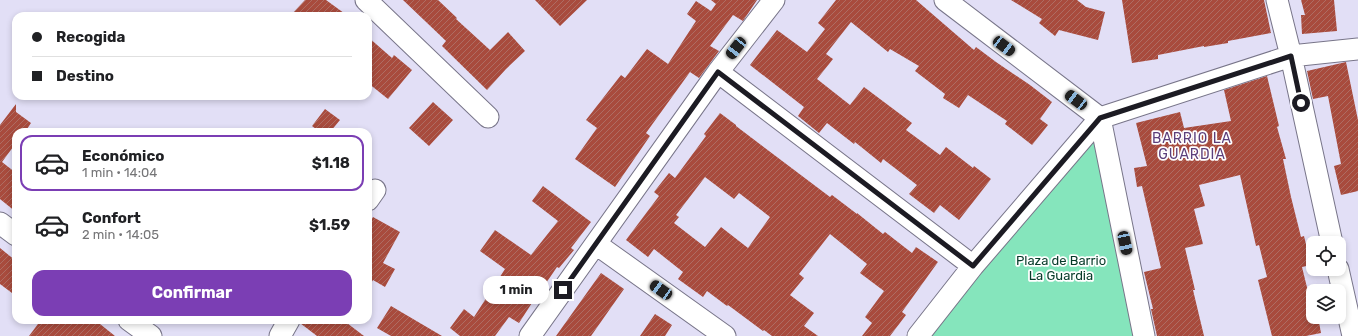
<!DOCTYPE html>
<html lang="es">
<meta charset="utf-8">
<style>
:root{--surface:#fff;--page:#f6f6f6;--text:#202124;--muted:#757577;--line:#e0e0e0;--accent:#7b3eb4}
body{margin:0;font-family:Rubik,sans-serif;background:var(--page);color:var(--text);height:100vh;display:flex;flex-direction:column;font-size:15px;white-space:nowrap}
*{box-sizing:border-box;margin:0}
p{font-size:13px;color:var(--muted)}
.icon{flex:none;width:22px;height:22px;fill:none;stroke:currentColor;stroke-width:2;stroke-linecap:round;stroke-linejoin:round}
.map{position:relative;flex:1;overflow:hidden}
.drawer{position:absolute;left:12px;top:128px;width:360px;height:196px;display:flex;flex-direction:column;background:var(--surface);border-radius:12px;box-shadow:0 2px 6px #0003}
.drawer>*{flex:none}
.guide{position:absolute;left:12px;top:12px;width:360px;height:88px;border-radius:12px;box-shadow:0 2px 6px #0003;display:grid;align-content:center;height:88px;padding:0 20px;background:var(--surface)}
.tools{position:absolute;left:1306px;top:236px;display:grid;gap:8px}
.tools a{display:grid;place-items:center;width:40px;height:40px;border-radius:8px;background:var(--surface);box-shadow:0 2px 6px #0003;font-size:20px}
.end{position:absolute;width:18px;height:18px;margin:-9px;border:5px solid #1c1b23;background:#fff;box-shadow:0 0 0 2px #fff}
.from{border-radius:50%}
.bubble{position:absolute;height:28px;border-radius:12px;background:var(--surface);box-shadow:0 2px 6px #0003;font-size:13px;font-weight:700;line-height:28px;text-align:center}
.car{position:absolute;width:12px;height:24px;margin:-12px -6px;border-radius:5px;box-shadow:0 0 3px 1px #0007;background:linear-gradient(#222 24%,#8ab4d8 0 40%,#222 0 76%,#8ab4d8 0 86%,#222 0)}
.guide b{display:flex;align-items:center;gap:14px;height:38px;font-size:15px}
.guide b+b{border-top:1px solid var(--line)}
.guide i{width:10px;height:10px;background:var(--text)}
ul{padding:7px 0 0;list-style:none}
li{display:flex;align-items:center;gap:12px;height:56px;margin:0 8px 6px;padding:0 12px;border:2px solid transparent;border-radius:12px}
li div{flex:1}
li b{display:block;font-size:15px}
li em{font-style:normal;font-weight:700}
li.current{border-color:var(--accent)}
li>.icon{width:36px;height:36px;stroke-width:1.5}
.action{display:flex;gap:8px;margin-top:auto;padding:8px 20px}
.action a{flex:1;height:46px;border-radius:12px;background:var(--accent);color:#fff;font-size:16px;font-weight:700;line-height:46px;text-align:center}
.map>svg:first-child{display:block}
.park{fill:#85e5bc}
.building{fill:url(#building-hatch);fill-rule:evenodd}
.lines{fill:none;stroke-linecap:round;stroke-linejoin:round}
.street-casing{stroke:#787589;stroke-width:23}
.street{stroke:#fff;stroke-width:21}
.route{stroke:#1c1b23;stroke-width:5}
.labels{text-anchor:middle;stroke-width:3.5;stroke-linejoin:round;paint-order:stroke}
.park-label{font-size:13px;fill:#063b29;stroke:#fff}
.neighbourhood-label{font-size:14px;letter-spacing:1px;fill:#5c3f7b;stroke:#fff}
</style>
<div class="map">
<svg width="1358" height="336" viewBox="0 0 1358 336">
<defs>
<pattern id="building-hatch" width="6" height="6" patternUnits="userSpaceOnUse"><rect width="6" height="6" fill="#a84b3d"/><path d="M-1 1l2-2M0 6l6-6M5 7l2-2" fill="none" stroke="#ae6d63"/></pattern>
</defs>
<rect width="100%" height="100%" fill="#e2dff6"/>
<!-- park -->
<path class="park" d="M1100 118 1144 336H918Z"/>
<!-- building -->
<path class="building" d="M305 0H326L348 16H290Z
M403 0H438L457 18 456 19 490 50 508 32 525 51 506 69 487 90 442 46 446 41Z
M535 0H587L560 26Z
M711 0H757L743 21 733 15 710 46 719 51 699 78 690 72 646 133 650 136 615 187 575 159 597 128 586 120 621 75 625 78 647 49 668 64 696 21 687 14 696 1 711 11 716 4Z
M836 0H916L974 50 976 47 996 62 1030 85 1052 102 1040 119 1048 125 1032 145 1005 124 1007 121 968 95 959 108 943 98 945 94 915 71 919 66 890 49 888 52 851 22 826 54 833 59 817 79 850 105 864 87 912 123 906 130 940 155 946 147 973 168 974 166 991 179 959 220 940 205 934 213 909 194 917 185 883 159 881 163 855 142 854 144 827 123 819 133 798 116 804 107 750 65 777 30 807 52 825 29 818 23Z
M1011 0H1077L1086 7 1105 12 1098 40 1059 30 1055 36 1039 23 1042 19Z
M1122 0H1264L1271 33 1228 41V43L1204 47V46L1158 55V59L1132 63Z
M1301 0H1334L1337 31 1302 34 1301 15H1305Z
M368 37 392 58 394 55 412 70 388 99 368 83Z
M1346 62 1358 120V191L1341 195 1334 166 1341 164 1328 96 1313 99 1307 71Z
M1267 76 1279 126 1277 127 1286 159H1283L1291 197 1301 237 1304 236 1311 265 1302 267 1313 312V317H1318L1321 333 1306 336H1272L1258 280 1267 277 1259 245 1256 246 1240 175 1199 185 1205 206 1194 209 1203 244 1185 248 1195 290H1193L1204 336H1157L1151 309H1153L1144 272 1161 268 1142 186 1137 187 1134 168 1147 166 1136 123 1180 112 1184 128 1231 121 1224 90Z
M433 102 453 120 429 146 409 128Z
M16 104V112L31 123 25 132H16V143L2 162 16 173V212L0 199V125Z
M325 109 340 120 330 132H320L312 126Z
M720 113 736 125V126L830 197 832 195 857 214V213L883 234 885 232 912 253 916 247 938 262 902 312 906 315 890 336H862L872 323 865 317 884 291 860 273 867 264 830 234 799 274 804 278 790 295 814 313 804 326 818 336H772L764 330 763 331 728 305 727 306 707 291 703 297 678 279 683 272 654 249 648 257 626 240 659 196 654 192 669 173 675 178 706 136 704 134ZM705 177 734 199 739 193 770 217 748 248 721 227 705 247 674 223 679 217 676 215Z
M543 186 591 222 571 248 574 250 559 268 557 267 540 292H539L519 323 509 317 495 336H460L450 328 464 309 474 317 505 269 480 251 495 230 531 255 558 221 532 201Z
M373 217 400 232 383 263 395 269 385 287 373 280 368 288V226Z
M0 248 16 261V296L0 284Z
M601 273 624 289 591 336H556Z
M391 306 442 336H391L377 328Z
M655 314 672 325 665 336H640Z
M41 320H95L115 336H29Z
M301 320H343L364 336H317L300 323Z"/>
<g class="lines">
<defs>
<path id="street" d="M366 0 488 117
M945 0 1100 118 1144 336
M1277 0 1291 56 1332 243
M718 72 973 266
M368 200 375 190
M0 223 16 235
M596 244 725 336
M1338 269 1353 336
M129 320 151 336
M280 336 289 320
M530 336 718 72 774 0
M918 336 973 266 1100 118 1291 56 1358 49"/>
</defs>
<!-- street casing -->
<use href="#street" class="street-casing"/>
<!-- street -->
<use href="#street" class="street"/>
</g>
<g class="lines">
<!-- route -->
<path class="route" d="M563 290 718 72 973 266 1100 118 1291 56 1301 103"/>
</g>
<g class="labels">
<!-- park labels -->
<g class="park-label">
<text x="1061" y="265">Plaza de Barrio<tspan x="1061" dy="15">La Guardia</tspan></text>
</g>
<!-- neighbourhood labels -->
<g class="neighbourhood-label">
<text x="1192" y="143">BARRIO LA<tspan x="1192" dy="16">GUARDIA</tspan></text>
</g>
</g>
</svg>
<div class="tools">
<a><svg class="icon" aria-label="locate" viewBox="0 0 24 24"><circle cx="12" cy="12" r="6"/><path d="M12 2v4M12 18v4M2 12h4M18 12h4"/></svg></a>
<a><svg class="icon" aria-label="layers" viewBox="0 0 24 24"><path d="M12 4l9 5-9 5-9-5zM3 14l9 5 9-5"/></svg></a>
</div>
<i class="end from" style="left:1301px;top:103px"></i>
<i class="end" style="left:563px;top:290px"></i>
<div class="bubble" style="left:483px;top:276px;width:66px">1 min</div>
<i class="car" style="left:1004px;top:46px;rotate:127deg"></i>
<i class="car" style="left:736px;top:48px;rotate:218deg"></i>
<i class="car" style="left:1076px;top:100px;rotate:307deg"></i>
<i class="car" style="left:1125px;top:243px;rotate:168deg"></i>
<i class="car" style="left:661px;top:290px;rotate:305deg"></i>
<div class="guide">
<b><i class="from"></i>Recogida</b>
<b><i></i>Destino</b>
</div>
<section class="drawer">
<ul>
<li class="current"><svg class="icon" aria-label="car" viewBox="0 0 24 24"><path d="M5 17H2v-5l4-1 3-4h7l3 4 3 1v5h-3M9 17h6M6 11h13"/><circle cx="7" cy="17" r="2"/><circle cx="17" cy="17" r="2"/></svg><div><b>Económico</b><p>1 min · 14:04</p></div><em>$1.18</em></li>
<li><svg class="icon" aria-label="car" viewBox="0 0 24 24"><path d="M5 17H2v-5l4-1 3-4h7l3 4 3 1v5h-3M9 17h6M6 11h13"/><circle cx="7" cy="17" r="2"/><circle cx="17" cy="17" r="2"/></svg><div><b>Confort</b><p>2 min · 14:05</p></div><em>$1.59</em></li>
</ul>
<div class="action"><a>Confirmar</a></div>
</section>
</div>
